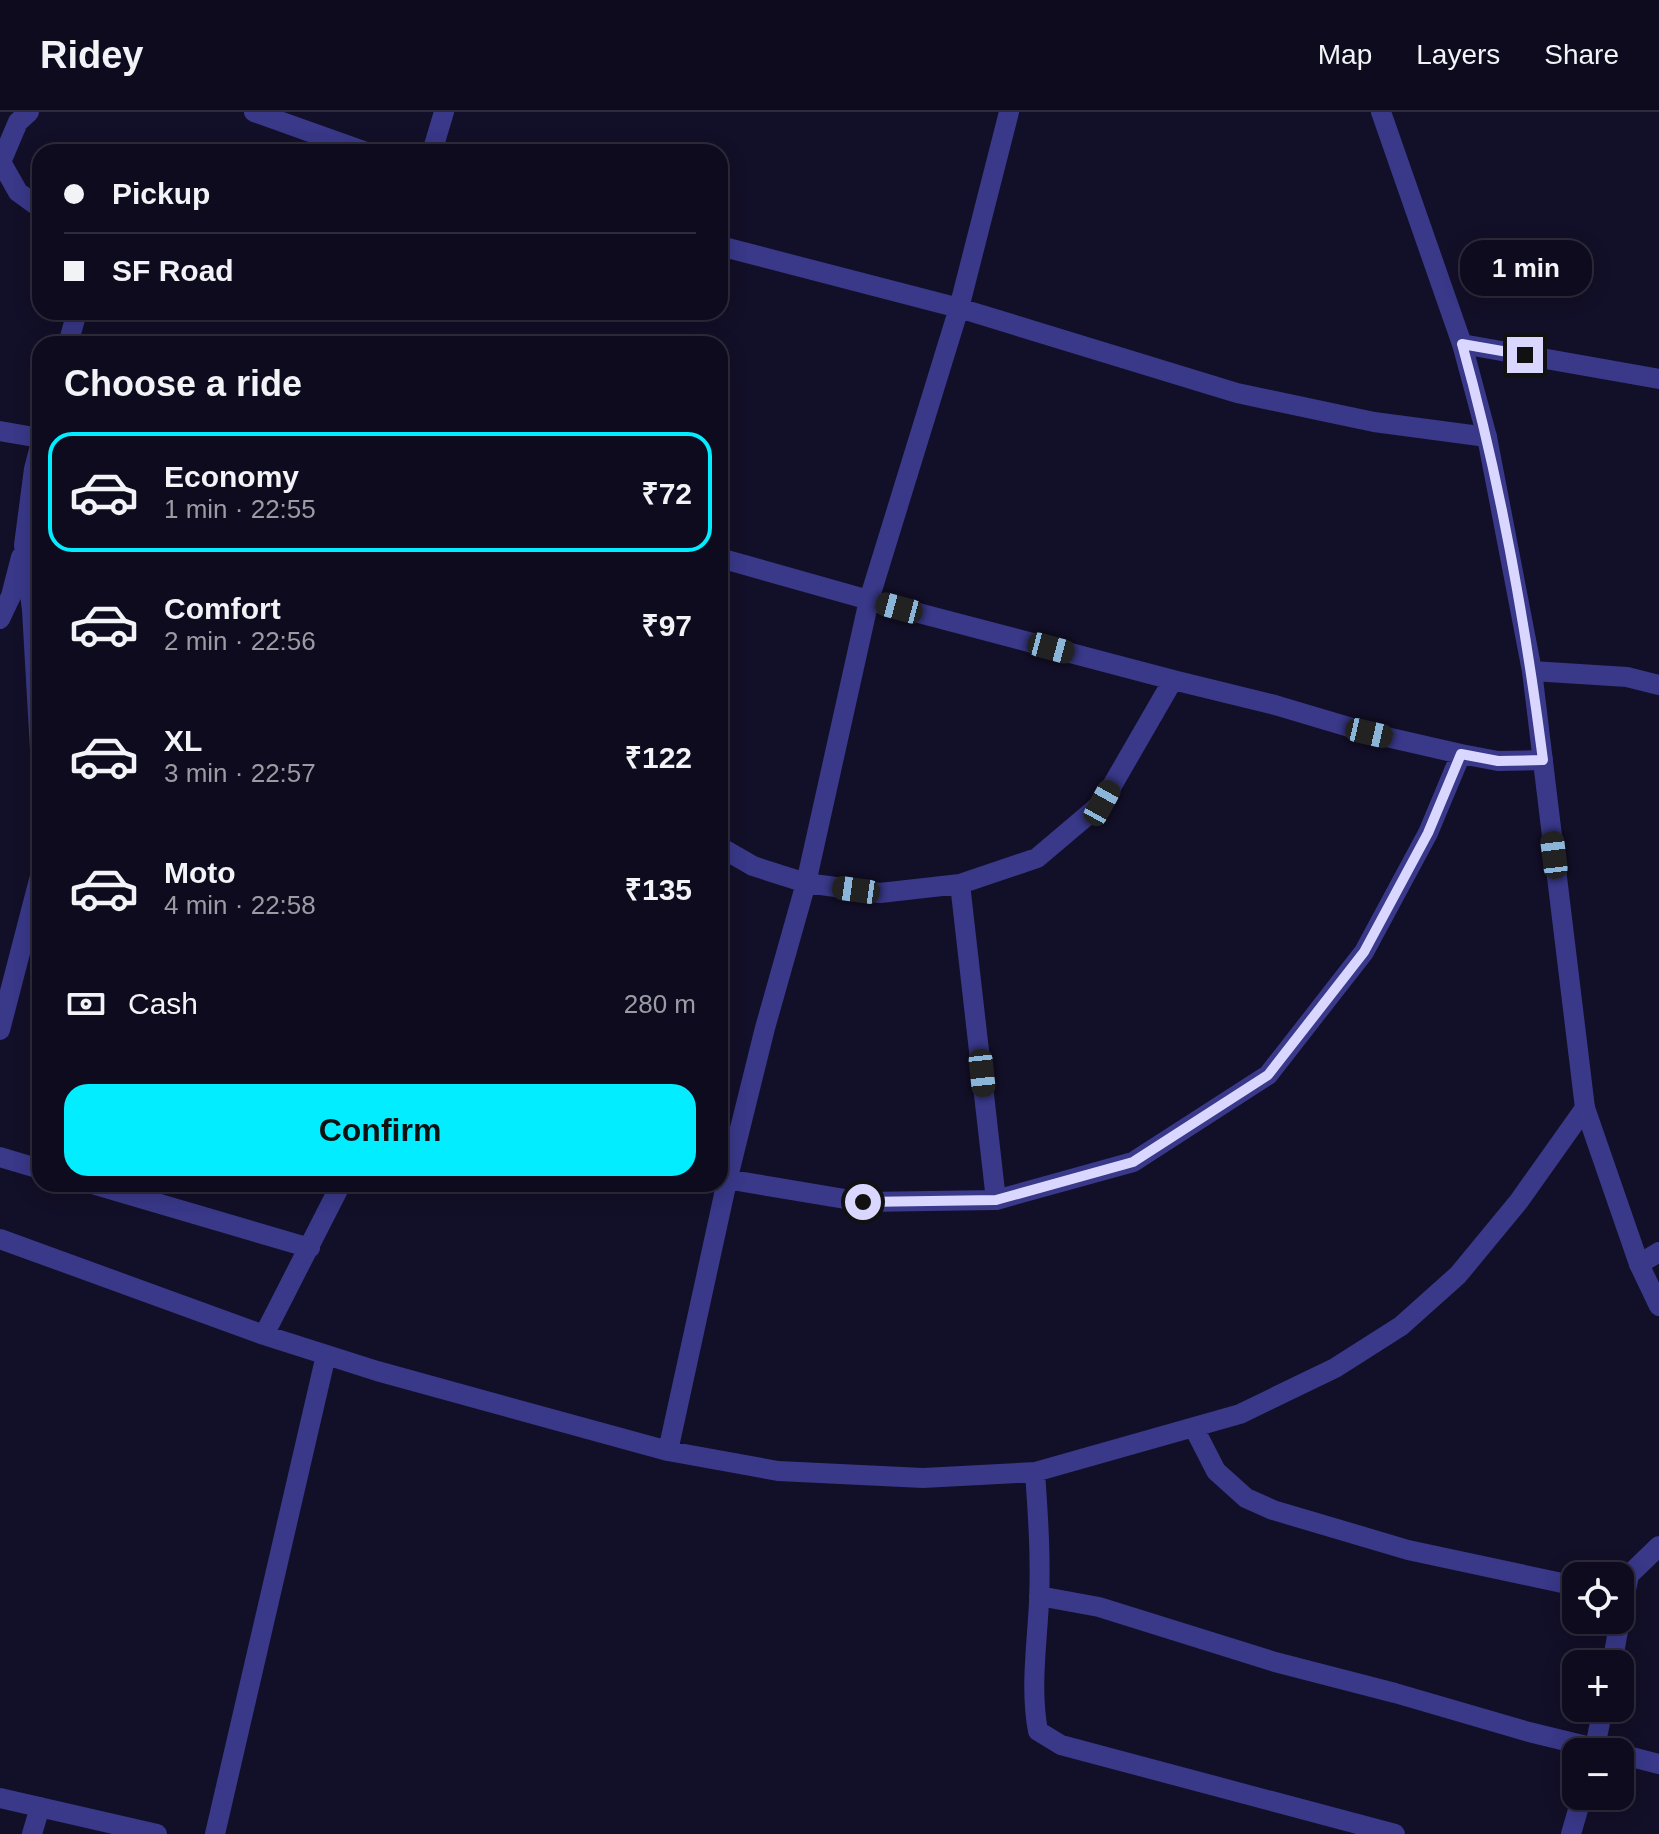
<!DOCTYPE html>
<meta charset="utf-8">
<style>
:root{--surface:#0e0b1e;--page:#171427;--text:#f1f3f6;--muted:#9b9ba4;--line:#2e2b3c;--accent:#02edff}
body{margin:0;font-family:Helvetica,sans-serif;background:var(--page);color:var(--text);height:100vh;display:flex;flex-direction:column;font-size:30px;white-space:nowrap}
*{box-sizing:border-box;margin:0}
p{font-size:26px;color:var(--muted)}
.icon{flex:none;width:44px;height:44px;fill:none;stroke:currentColor;stroke-width:2;stroke-linecap:round;stroke-linejoin:round}
.map{position:relative;flex:1;overflow:hidden}
.drawer{position:absolute;left:32px;top:224px;width:696px;height:856px;display:flex;flex-direction:column;background:var(--surface);border-radius:24px;box-shadow:0 4px 20px #0003,0 0 0 2px var(--line)}
.drawer>*{flex:none}
.top-card{position:absolute;left:32px;top:32px;width:696px;height:176px;border-radius:24px;box-shadow:0 4px 20px #0003,0 0 0 2px var(--line);display:grid;align-content:center;height:176px;padding:0 32px;background:var(--surface)}
.buttons{position:absolute;left:1562px;top:1450px;display:grid;gap:16px}
.buttons a{display:grid;place-items:center;width:72px;height:72px;border-radius:16px;background:var(--surface);box-shadow:0 4px 20px #0003,0 0 0 2px var(--line);font-size:40px}
.end{position:absolute;width:36px;height:36px;margin:-18px;border:10px solid #d9d6ff;background:#111;box-shadow:0 0 0 4px #111}
.from{border-radius:50%}
.bubble{position:absolute;height:56px;border-radius:24px;background:var(--surface);box-shadow:0 4px 20px #0003,0 0 0 2px var(--line);font-size:26px;font-weight:700;line-height:56px;text-align:center}
.car{position:absolute;width:24px;height:48px;margin:-24px -12px;border-radius:10px;box-shadow:0 0 6px 2px #0007;background:linear-gradient(#222 24%,#8ab4d8 0 40%,#222 0 76%,#8ab4d8 0 86%,#222 0)}
.top-card b{display:flex;align-items:center;gap:28px;height:76px;font-size:30px}
.top-card b+b{border-top:2px solid var(--line)}
.top-card i{width:20px;height:20px;background:var(--text)}
ul{padding:0;list-style:none}
li{display:flex;align-items:center;gap:24px;height:120px;margin:0 16px 12px;padding:0 16px;border:4px solid transparent;border-radius:24px}
li div{flex:1}
li b{display:block;font-size:30px}
li em{font-style:normal;font-weight:700}
li.on{border-color:var(--accent)}
li>.icon{width:72px;height:72px;stroke-width:1.5}
h2{padding:0 32px;font-size:36px;line-height:96px}
.pay{display:flex;align-items:center;gap:20px;height:88px;padding:0 32px;font-size:30px}
.pay p{margin-inline-start:auto}
.button{display:flex;gap:16px;margin-top:auto;padding:16px 32px}
.button a{flex:1;height:92px;border-radius:24px;background:var(--accent);color:#111;font-size:32px;font-weight:700;line-height:92px;text-align:center}
header{display:flex;align-items:center;gap:48px;box-sizing:border-box;height:112px;padding:0 40px;background:var(--surface);border-bottom:2px solid var(--line)}
header strong{font-size:38px}
nav{display:flex;gap:44px;margin-inline-start:auto;font-size:28px}
.map>svg:first-child{display:block}
.lines{fill:none;stroke-linecap:round;stroke-linejoin:round}
.minor{stroke:#393889;stroke-width:20}
.tertiary{stroke:#393889;stroke-width:20}
.route{stroke:#d9d6ff;stroke-width:10}
</style>
<header>
<strong>Ridey</strong>
<nav><a>Map</a><a>Layers</a><a>Share</a></nav>
</header>
<div class="map">
<svg width="1659" height="1722" viewBox="0 0 1659 1722">
<rect width="100%" height="100%" fill="#120f28"/>
<g class="lines">
<!-- minor -->
<path class="minor" d="M29 0 18 10 1 50 18 80 40 96
M254 0 366 40
M432 40 444 0
M720 134 959 196 1237 281 1374 310 1487 325
M68 232 77 200
M1462 232 1659 267
M0 319 40 326
M40 334 34 357 24 433 32 498 40 638
M720 446 869 488 1173 568
M0 507 11 484 21 445
M1532 559 1627 565 1659 573
M720 735 753 754 806 771 880 781 960 772 1037 746 1102 691 1173 568 1275 593 1369 621 1461 642 1498 649 1543 648
M960 772 996 1088
M0 918 40 764
M0 1045 40 1057
M720 1066 863 1090 996 1088 1133 1050 1268 963 1364 840 1428 721 1461 642
M92 1072 310 1136
M0 1127 264 1223 377 1259 668 1339 778 1359 923 1366 1035 1360 1240 1302 1335 1256 1401 1214 1458 1163 1519 1089 1585 996
M1639 1152 1659 1140
M264 1223 341 1072
M1194 1316 1216 1359 1246 1386 1273 1398 1408 1438 1576 1474
M668 1339 727 1069 765 916 806 771 869 488 959 196 1009 0
M1035 1360C1038 1403 1041 1446 1039 1490 1037 1532 1030 1577 1038 1619L1061 1633 1395 1722
M1620 1466 1629 1463 1659 1434
M1039 1484 1099 1495 1275 1550 1395 1581 1529 1620 1611 1640
M1620 1508 1629 1463
M1612 1552 1620 1508
M1594 1640 1603 1596
M1620 1642 1659 1652
M32 1722 40 1695
M215 1722 326 1243
M1571 1722 1582 1684"/>
<!-- tertiary -->
<path class="tertiary" d="M1381 0 1462 232 1487 325 1532 559 1585 996 1639 1152 1659 1194
M0 1686 157 1722"/>
</g>
<g class="lines">
<!-- route -->
<path class="route" d="M863 1090 996 1088 1133 1050 1268 963 1364 840 1428 721 1461 642 1498 649 1543 648C1525 508 1500 368 1462 232L1525 243"/>
</g>
</svg>
<div class="buttons">
<a><svg class="icon" aria-label="locate" viewBox="0 0 24 24"><circle cx="12" cy="12" r="6"/><path d="M12 2v4M12 18v4M2 12h4M18 12h4"/></svg></a>
<a>+</a>
<a>−</a>
</div>
<i class="end from" style="left:863px;top:1090px"></i>
<i class="end" style="left:1525px;top:243px"></i>
<div class="bubble" style="left:1460px;top:128px;width:132px">1 min</div>
<i class="car" style="left:899px;top:496px;rotate:285deg"></i>
<i class="car" style="left:1051px;top:536px;rotate:105deg"></i>
<i class="car" style="left:1369px;top:621px;rotate:103deg"></i>
<i class="car" style="left:1102px;top:691px;rotate:29deg"></i>
<i class="car" style="left:1554px;top:743px;rotate:353deg"></i>
<i class="car" style="left:856px;top:778px;rotate:278deg"></i>
<i class="car" style="left:982px;top:961px;rotate:174deg"></i>
<div class="top-card">
<b><i class="from"></i>Pickup</b>
<b><i></i>SF Road</b>
</div>
<section class="drawer">
<h2>Choose a ride</h2>
<ul>
<li class="on"><svg class="icon" aria-label="car" viewBox="0 0 24 24"><path d="M5 17H2v-5l4-1 3-4h7l3 4 3 1v5h-3M9 17h6M6 11h13"/><circle cx="7" cy="17" r="2"/><circle cx="17" cy="17" r="2"/></svg><div><b>Economy</b><p>1 min · 22:55</p></div><em>₹72</em></li>
<li><svg class="icon" aria-label="car" viewBox="0 0 24 24"><path d="M5 17H2v-5l4-1 3-4h7l3 4 3 1v5h-3M9 17h6M6 11h13"/><circle cx="7" cy="17" r="2"/><circle cx="17" cy="17" r="2"/></svg><div><b>Comfort</b><p>2 min · 22:56</p></div><em>₹97</em></li>
<li><svg class="icon" aria-label="car" viewBox="0 0 24 24"><path d="M5 17H2v-5l4-1 3-4h7l3 4 3 1v5h-3M9 17h6M6 11h13"/><circle cx="7" cy="17" r="2"/><circle cx="17" cy="17" r="2"/></svg><div><b>XL</b><p>3 min · 22:57</p></div><em>₹122</em></li>
<li><svg class="icon" aria-label="car" viewBox="0 0 24 24"><path d="M5 17H2v-5l4-1 3-4h7l3 4 3 1v5h-3M9 17h6M6 11h13"/><circle cx="7" cy="17" r="2"/><circle cx="17" cy="17" r="2"/></svg><div><b>Moto</b><p>4 min · 22:58</p></div><em>₹135</em></li>
</ul>
<div class="pay"><svg class="icon" aria-label="cash" viewBox="0 0 24 24"><path d="M3 7h18v10H3z"/><circle cx="12" cy="12" r="2"/></svg>Cash<p>280 m</p></div>
<div class="button"><a>Confirm</a></div>
</section>
</div>
